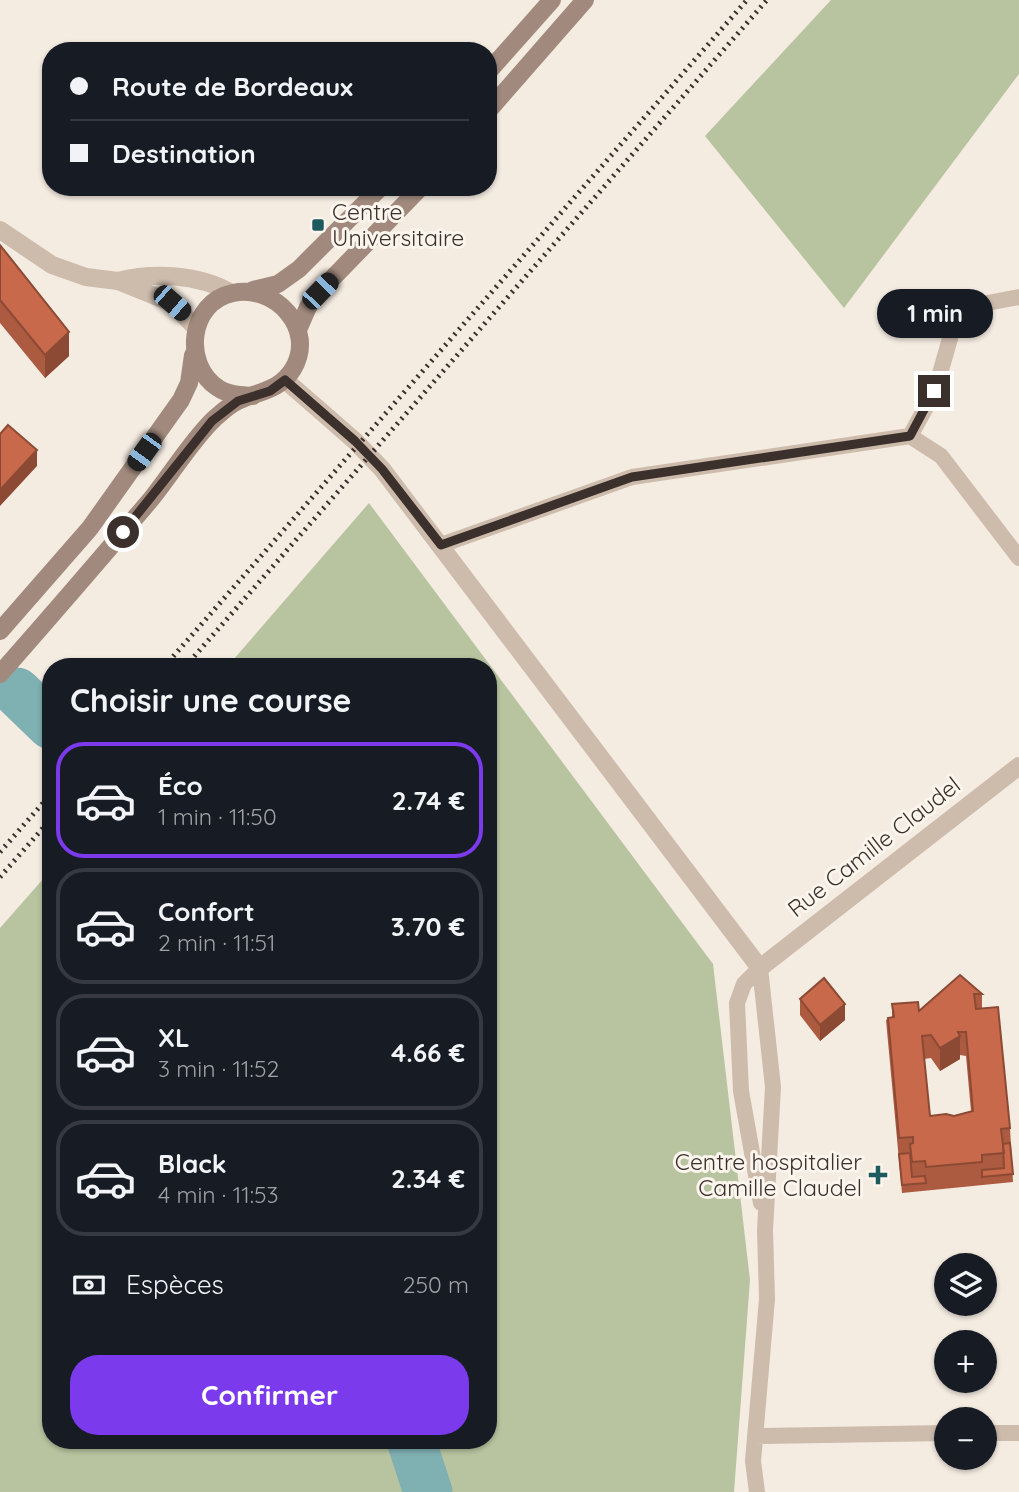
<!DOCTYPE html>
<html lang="fr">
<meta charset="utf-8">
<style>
:root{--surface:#171b24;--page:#20242c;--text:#f1f3f6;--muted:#9ea1a6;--line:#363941;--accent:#7c3aed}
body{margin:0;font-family:Quicksand,sans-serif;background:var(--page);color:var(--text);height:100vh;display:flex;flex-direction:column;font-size:26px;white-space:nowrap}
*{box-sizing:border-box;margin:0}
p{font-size:23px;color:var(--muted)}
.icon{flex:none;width:38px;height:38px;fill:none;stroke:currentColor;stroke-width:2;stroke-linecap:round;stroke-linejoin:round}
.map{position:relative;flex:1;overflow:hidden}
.details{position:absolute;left:42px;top:658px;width:455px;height:791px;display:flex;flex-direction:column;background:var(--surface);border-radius:28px;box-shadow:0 2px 5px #0004}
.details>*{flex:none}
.guide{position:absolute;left:42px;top:42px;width:455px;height:154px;border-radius:28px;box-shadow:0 2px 5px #0004;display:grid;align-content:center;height:154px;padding:0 28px;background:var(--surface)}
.buttons{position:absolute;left:934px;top:1253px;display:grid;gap:14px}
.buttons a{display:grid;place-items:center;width:63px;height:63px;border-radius:50%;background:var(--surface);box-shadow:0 2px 5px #0004;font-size:35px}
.end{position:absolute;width:32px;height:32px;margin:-16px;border:9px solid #3b302b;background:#fff;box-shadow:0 0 0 4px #fff}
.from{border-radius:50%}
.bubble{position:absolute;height:49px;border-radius:24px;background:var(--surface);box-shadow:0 2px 5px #0004;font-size:23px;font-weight:700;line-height:49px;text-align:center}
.car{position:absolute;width:21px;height:42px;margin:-21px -10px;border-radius:9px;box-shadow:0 0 5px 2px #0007;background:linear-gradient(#222 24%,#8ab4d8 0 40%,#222 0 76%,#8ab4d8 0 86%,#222 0)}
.guide b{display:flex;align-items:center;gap:24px;height:66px;font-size:26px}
.guide b+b{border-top:2px solid var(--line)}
.guide i{width:18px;height:18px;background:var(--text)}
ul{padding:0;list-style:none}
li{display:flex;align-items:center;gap:21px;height:116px;margin:0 14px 10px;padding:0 14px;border:4px solid var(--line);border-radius:28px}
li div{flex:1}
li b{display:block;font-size:26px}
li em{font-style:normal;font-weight:700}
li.on{border-color:var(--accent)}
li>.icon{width:63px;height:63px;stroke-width:1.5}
h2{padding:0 28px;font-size:32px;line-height:84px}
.pay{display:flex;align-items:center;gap:18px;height:77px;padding:0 28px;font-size:26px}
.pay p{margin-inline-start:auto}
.cta{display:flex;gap:14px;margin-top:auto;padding:14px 28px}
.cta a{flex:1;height:80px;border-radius:28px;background:var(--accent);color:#fff;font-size:28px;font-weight:700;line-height:80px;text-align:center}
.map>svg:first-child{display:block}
.green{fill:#b8c4a0}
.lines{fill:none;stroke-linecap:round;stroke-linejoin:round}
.river{stroke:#7fb0b2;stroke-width:49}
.lane{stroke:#cdbbac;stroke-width:16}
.street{stroke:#cdbbac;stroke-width:18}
.secondary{stroke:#a18a7d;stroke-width:18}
.rail{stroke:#3b302b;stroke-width:5;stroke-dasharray:2 5;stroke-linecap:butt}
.wall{fill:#ac5a40;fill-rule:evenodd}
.shaded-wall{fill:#8c4a34}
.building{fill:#c8694b;stroke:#8c4a34;stroke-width:2;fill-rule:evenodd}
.route{stroke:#3b302b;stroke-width:9}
.poi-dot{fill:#1f5a5e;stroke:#fbf5ee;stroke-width:2.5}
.labels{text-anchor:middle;stroke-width:6;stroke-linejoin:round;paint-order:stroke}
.poi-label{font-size:23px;fill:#3b302b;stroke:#fbf5ee;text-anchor:start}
.street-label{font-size:23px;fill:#3b302b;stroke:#fbf5ee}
</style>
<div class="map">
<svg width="1019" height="1492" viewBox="0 0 1019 1492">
<rect width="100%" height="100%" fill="#f4ebe1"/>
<!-- green -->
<path class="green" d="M831 0H1019V74L844 308 705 136Z
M369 503 713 964 750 1280 734 1492H0V928L51 870V1440H488V667H227Z"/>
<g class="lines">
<!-- river -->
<path class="river" d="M17 692 51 725
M411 1440 428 1492"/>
<!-- lane -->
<path class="lane" d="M910 436 935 391 951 335 962 316 982 304 1019 297
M441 545 632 477 910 436 941 456 1019 558
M760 968 744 984 737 1003 741 1091 761 1203
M985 1433H1019
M755 1436 947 1433
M757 1492 753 1461 767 1299 765 1230 773 1087 760 968"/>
<!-- street -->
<path class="street" d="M0 230 52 265 86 277 118 281 172 303 196 328
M118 281C154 272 199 274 231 293
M285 380 355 441 382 469 760 968 1019 766"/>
<!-- secondary -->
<path class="secondary" d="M488 72 552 0
M488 111 585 0
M253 290 278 284 299 269 381 187
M298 330 308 307 320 291 421 187
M0 631 90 528 181 400 189 383 193 355
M0 674C51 616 102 557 152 498 172 473 192 440 214 419 222 412 230 404 240 400 261 391 280 390 293 369 317 329 275 284 233 293 189 302 182 364 218 388 228 395 241 395 253 396"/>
<!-- rail -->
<path class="rail" d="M164 667 747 0
M185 667 767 0
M0 852 51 794
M0 877 51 819"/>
</g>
<!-- wall -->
<path class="wall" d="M0 245 69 356 45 378 0 323Z
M960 975 982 994V1009L1010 1128 1013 1182 902 1193 886 1020 892 1017V1004L919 1011ZM960 1055 966 1056 971 1111 954 1116H930L924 1059 931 1058 940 1071 960 1059Z
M800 999 845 1020 820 1041 800 1015Z"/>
<!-- shaded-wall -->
<path class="shaded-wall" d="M69 332V356L45 378V355Z
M37 450V466L0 506V490Z
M845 1004V1020L820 1041V1025Z
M960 1036V1059L940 1071V1048Z"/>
<!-- building -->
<path class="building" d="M0 245 69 332 45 355 0 300Z
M8 425 37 450 0 490V434Z
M960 975 982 994H974L976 1009 998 1007 1010 1128 1001 1129 1004 1153 982 1155V1162L926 1167 925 1161 912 1162 910 1144 913 1143V1137L899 1138 888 1018 894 1017 892 1004 918 1002 919 1011ZM958 1032H966L973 1111 954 1116 946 1114 930 1116 922 1036 931 1035 940 1048 960 1036Z
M824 978 845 1004 820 1025 800 999Z
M1010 1143 1013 1174 982 1177V1170L1004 1168 1003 1144Z
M910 1153 912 1177 925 1176 926 1183 902 1185 899 1154Z"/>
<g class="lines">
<!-- route -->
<path class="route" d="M123 532 212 421 238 401 270 391 285 380 355 441 382 469 441 545 632 477 910 436 934 391"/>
</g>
<!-- markers -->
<g class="poi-dot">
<rect x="311" y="218" width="14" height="14" rx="3.5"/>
<path d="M874.5 1164.5h7v7h7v7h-7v7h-7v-7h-7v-7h7z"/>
</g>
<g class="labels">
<!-- poi labels -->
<g class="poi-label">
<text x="332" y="220">Centre<tspan x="332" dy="26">Universitaire</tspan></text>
<text x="862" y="1170" text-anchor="end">Centre hospitalier<tspan x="862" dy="26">Camille Claudel</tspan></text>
</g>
<!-- street labels -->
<g class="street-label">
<text transform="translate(874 847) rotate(-38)" y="8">Rue Camille Claudel</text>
</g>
</g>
</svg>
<div class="buttons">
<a><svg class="icon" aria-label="layers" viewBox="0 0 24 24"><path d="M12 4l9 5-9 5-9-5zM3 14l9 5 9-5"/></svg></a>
<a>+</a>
<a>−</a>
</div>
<i class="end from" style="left:123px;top:532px"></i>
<i class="end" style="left:934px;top:391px"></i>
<div class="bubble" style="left:877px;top:289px;width:116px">1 min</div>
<i class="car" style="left:320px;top:291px;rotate:44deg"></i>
<i class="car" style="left:172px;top:303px;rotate:131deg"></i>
<i class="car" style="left:144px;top:452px;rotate:216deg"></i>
<div class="guide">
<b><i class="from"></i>Route de Bordeaux</b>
<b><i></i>Destination</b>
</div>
<section class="details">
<h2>Choisir une course</h2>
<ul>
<li class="on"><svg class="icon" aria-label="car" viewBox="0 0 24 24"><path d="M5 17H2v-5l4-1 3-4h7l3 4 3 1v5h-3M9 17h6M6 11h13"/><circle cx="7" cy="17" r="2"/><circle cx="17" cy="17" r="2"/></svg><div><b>Éco</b><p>1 min · 11:50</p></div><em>2.74 €</em></li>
<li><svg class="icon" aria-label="car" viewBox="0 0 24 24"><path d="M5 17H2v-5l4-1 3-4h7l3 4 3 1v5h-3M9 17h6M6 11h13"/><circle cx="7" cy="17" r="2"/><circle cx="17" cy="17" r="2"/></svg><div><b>Confort</b><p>2 min · 11:51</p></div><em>3.70 €</em></li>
<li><svg class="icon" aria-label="car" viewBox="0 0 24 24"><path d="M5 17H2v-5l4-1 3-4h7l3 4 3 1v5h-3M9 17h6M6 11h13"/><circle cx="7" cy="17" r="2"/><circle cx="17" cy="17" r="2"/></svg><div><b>XL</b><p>3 min · 11:52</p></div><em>4.66 €</em></li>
<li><svg class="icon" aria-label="car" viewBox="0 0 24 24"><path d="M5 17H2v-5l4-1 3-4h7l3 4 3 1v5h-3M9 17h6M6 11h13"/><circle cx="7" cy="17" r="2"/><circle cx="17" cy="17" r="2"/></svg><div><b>Black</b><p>4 min · 11:53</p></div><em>2.34 €</em></li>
</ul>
<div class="pay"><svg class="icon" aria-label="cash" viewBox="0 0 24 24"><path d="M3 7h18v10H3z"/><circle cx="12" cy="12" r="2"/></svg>Espèces<p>250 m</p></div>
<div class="cta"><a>Confirmer</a></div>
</section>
</div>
